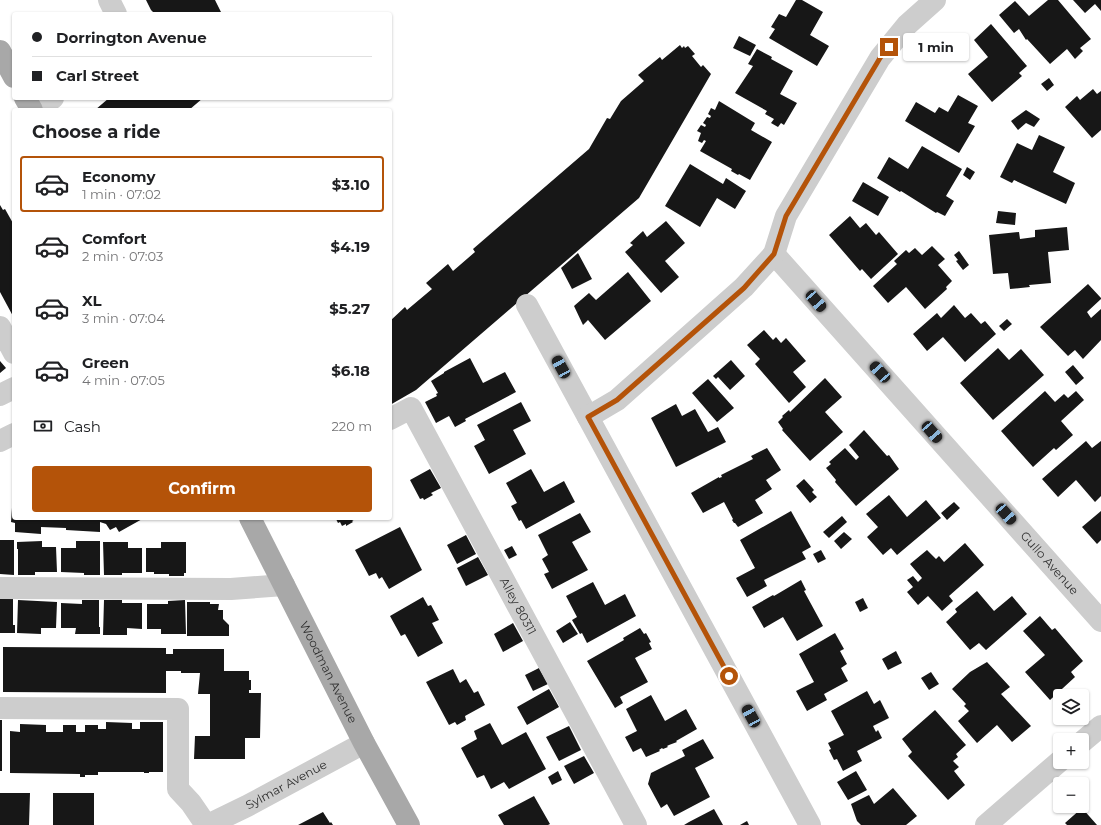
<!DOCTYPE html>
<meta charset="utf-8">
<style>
:root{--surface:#fff;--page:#f6f6f6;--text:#202124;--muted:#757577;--line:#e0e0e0;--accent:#b45309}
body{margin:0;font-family:Montserrat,sans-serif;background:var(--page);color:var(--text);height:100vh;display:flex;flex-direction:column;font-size:15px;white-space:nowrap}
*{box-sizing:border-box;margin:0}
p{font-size:13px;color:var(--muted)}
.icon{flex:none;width:22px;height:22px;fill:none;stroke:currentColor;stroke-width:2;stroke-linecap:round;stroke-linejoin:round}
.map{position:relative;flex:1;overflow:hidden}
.side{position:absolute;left:12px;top:108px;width:380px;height:412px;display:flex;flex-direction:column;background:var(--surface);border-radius:4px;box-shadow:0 1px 3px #0004}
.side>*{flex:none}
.top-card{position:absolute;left:12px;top:12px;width:380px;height:88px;border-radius:4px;box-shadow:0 1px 3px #0004;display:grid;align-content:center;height:88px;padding:0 20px;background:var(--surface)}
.fabs{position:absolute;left:1053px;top:689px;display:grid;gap:8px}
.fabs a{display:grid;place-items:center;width:36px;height:36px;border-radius:4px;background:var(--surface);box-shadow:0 1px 3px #0004;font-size:20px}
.end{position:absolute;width:18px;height:18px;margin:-9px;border:5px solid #b45309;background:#fff;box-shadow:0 0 0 2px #fff}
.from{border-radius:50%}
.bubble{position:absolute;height:28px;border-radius:4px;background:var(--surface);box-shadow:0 1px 3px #0004;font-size:13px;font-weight:700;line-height:28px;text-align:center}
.car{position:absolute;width:12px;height:24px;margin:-12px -6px;border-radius:5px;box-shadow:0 0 3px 1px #0007;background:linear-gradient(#222 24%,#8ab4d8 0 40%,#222 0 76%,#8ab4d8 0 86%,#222 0)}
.top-card b{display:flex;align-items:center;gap:14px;height:38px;font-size:15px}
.top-card b+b{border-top:1px solid var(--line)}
.top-card i{width:10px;height:10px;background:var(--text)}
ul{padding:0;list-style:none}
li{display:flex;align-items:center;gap:12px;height:56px;margin:0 8px 6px;padding:0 12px;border:2px solid transparent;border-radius:4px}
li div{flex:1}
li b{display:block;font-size:15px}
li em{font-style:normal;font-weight:700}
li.current{border-color:var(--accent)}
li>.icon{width:36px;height:36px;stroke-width:1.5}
h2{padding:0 20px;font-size:18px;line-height:48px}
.pay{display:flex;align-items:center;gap:10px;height:44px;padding:0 20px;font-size:15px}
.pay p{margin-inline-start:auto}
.primary-button{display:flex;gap:8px;margin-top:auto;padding:8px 20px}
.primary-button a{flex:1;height:46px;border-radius:4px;background:var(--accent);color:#fff;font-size:16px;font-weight:700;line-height:46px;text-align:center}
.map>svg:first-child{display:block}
.building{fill:#171717}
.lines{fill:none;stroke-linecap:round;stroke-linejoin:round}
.minor{stroke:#cdcdcd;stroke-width:22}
.major{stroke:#a8a8a8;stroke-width:22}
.route{stroke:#b45309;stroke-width:5}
.labels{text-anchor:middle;stroke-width:4;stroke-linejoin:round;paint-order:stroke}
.street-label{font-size:12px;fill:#303030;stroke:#fff}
</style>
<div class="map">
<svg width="1101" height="825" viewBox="0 0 1101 825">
<rect width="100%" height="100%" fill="#fff"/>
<!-- building -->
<path class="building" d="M146 0H215L222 14H155L151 10Z
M796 0H802L823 12 810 35 829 46 817 66 769 38 775 29 771 27 779 14 786 17Z
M1048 0H1058L1091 39 1080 48 1083 51 1075 59 1067 49 1050 64 1027 39 1026 40 1019 29 1014 33 999 15 1015 1 1029 16Z
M1073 0H1101V11L1095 4 1085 13Z
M991 24 1027 66 1019 73 1022 76 992 102 968 74 988 57 974 40Z
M739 36 756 45 750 56 733 48Z
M680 45 682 48 684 46 685 48 688 46 695 54 692 56 701 67 703 65 711 74 639 198 416 390 390 405V321L405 307 407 310 432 289 426 283 448 264 453 271 475 252 473 249 589 149 607 118 610 119 621 101 644 81 638 75 660 57 662 60Z
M757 49 772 57 771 59 793 71 780 94 797 103 784 125 781 123 778 127 771 123 774 119 765 114 767 111 735 93 753 66 748 64Z
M1049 78 1054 85 1047 91 1041 84Z
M1093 89 1097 94 1101 91V130L1092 138 1065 107 1077 96 1080 100Z
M958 95 978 106 968 123 975 126 959 153 905 121 916 102 935 113 939 107 948 112Z
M109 98H203L189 110H95Z
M719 101 755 123 751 130 772 142 750 180 739 174 738 175 731 171 732 169 700 151 706 141 704 140 702 143 698 141 701 133 697 131 701 125 705 127 706 125 703 123 707 117 710 118 711 116 708 114 711 108 715 110Z
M1026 110 1040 119 1034 127 1026 123 1018 130 1011 121Z
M1039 135 1065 147 1053 172 1075 183 1066 204 1014 180 1012 183 1000 177 1017 143 1032 150Z
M922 146 962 169 946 196 954 201 945 216 937 212 936 213 901 191 900 192 877 178 889 157 908 169Z
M690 164 723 184 726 178 746 191 735 209 717 198 700 227 665 206Z
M967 167 975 172 970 180 963 175Z
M863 182 889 197 878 216 852 201Z
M0 205 3 210 5 209 14 225V318L0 292Z
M998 211 1016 213 1015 225 996 223Z
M850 216 860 228 866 223 876 235 879 232 898 254 871 279 862 269 860 271 829 235Z
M666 221 685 243 665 261 679 277 661 293 625 252 633 245 630 243 643 231 647 237Z
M1067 227 1069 250 1048 252 1051 283 1029 285 1030 287 1010 289 1008 273 993 274 989 235 1019 232 1020 239 1035 237V230Z
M932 246 945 259 938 265 952 281 946 287 947 289 925 309 906 287 888 303 873 286 897 264 894 261 906 250 909 253 915 248 922 255Z
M959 251 969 265 963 270 956 261 958 260 954 255Z
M578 253 592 279 572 289 561 268Z
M628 272 651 301 605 340 588 320 583 325 574 306 589 293 596 300Z
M1088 284 1101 298V299L1087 312 1091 318 1101 309V340L1083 359 1075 350 1068 356 1040 327Z
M954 305 965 318 971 313 981 324 985 321 996 334 965 362 943 337 927 351 913 334 937 313 941 318Z
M1007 319 1012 324 1004 331 999 326Z
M764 330 773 340 776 337 781 343 786 338 806 361 793 372 806 387 789 403 755 364 760 359 747 345Z
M998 348 1009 360 1021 349 1044 375 993 420 960 383Z
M470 358 483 383 505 372 516 392 465 419 466 421 455 427 449 416 436 423 425 402 437 396 436 394 438 393 431 381 444 373V372Z
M731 360 745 376 730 390 718 377 716 379 713 376Z
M0 361 6 368 0 373Z
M1073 365 1084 378 1076 385 1065 372Z
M825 378 842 397 825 412 843 432 810 461 782 430 783 429 778 422 783 417 782 416 789 410 790 412Z
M708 379 734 408 717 422 692 393Z
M1045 391 1055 402 1064 394 1068 398 1076 391 1084 400 1061 421 1073 435 1056 450 1054 448 1033 467 1001 431Z
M521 402 531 421 513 430 526 454 489 474 474 446 485 440 477 425Z
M676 404 682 416 695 409 708 432 718 427 726 442 676 467 651 418Z
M864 430 887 456 889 455 899 469 856 506 835 482 836 480 826 468 831 464 829 462 845 448 856 460 859 457 849 445Z
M1086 441 1092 448 1101 441V496L1095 502 1076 480 1058 497 1042 479Z
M767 448 781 470 766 480 772 489 755 500 763 513 738 527 735 523H734L732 520 733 519 724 502 703 513 691 493 719 477V478L722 477 721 475 753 459 751 456Z
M430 469 441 488 431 493 433 495 424 500 423 498 420 499 410 480Z
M531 469 544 492 564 481 575 502 526 529 521 520 519 521 511 506 517 503 506 483Z
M804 479 814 490 812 492 817 497 810 503 796 486Z
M13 494H14V518H144L119 532 116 527 110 530 106 524 100 522V532L66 530V528L41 527V534L15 532V523L11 522Z
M889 495 907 517 926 500 941 518 897 555 891 548 883 555 867 537 878 527 866 514Z
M954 502 960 508 947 520 941 513Z
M791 511 811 547 802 552 806 559 764 580 767 586 747 597 736 578 755 568 740 540Z
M1101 511V540L1097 544 1082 527Z
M580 513 591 532 572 542 588 570 552 589 544 574 549 572 542 559 548 555 538 535Z
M842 516 847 522 829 538 823 532Z
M338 518H357L352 521 353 522 346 526V524L342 526 340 522 338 523 336 519Z
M400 527 422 570 389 589 382 577 379 579 376 573 369 576 355 550Z
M844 532 852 539 841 549 834 541Z
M466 535 476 554 457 564 447 545Z
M0 540H14V575L0 574Z
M42 541V547H56L57 572H35V575H18V549H17V542Z
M76 541H100V575H84V573L61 572V548H76Z
M103 542H128V548H142V573H122V575H104Z
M161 542H186V573H184V576H169V574H154V572H146V548H161Z
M965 543 984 565 949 596 953 601 942 611 928 596 918 605 907 592 913 587 907 580 913 576 918 582 922 578 910 564 927 550 936 559 939 556 944 562Z
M512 546 517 555 509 559 504 550Z
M821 550 826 559 818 563 813 554Z
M478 557 488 575 466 586 457 568Z
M801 580 806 590 804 591 823 626 797 641 783 617 764 628 752 607 773 595 774 596Z
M593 582 605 605 625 594 636 616 587 643 582 633 580 634 572 620 577 617 566 596Z
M977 591 994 611 1012 596 1027 614 986 650 979 643 970 650 946 622 957 612 955 609Z
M423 597 428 606 431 605 439 620 432 623 443 643 418 657 405 634 401 636 390 616Z
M863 598 868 608 860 612 855 602Z
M0 599H13V625H15V633H0Z
M18 600 57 602 56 628H41V634L17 633Z
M82 600H99V627H100V634H75L76 628H61V603L82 604Z
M104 600H122V603H142V629L127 628V635H103Z
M185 600 186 634H161V629H147V604H168V601Z
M187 602H210V604H219L218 610H223V619L229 625V636H187Z
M1040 616 1052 630 1055 628 1083 661 1071 672 1075 677 1050 700 1025 672 1045 655 1023 631Z
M570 622 578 634 563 643 556 631Z
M513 623 523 641 503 652 494 634Z
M640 628 644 634 646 633 651 642 649 643 652 649 635 658 648 682 620 697 623 703 615 708 587 661 624 640 623 638Z
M835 633 844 649 840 651 847 664 841 668 848 681 824 694 827 700 807 711 796 691 814 682 799 654Z
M3 647 166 648V654H173V649H224V671H249V680H251V690H249V693H261L260 738H245V759H194L195 736H210V694H198L200 673H181V671H166V693L3 692Z
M896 651 902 663 888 670 882 659Z
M987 662 1010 687 1001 694 1031 726 1012 742 997 725 977 743 958 721 969 711 964 706 966 704 952 689 970 672Z
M539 668 548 684 533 691 525 675Z
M453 669 460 683 466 679 474 693 478 691 485 705 465 716 466 720 457 725 455 722 449 725 426 682Z
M931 672 939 684 929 690 921 678Z
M549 689 559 707 527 725 517 707Z
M867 691 874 704 880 700 889 718 873 726 876 732 878 730 882 738 857 751 862 761 843 771 837 759 834 760 829 750 831 749 828 743 844 735 831 711Z
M651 695 665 721 686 709 697 729 676 741 677 742 669 745 667 746 668 747 663 749 662 748 659 750 660 751 646 757 641 748 633 752 625 737 637 731 626 709Z
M935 710 966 745 956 754 958 757 953 761 959 767 954 771 965 785 948 800 908 756 912 752 902 739Z
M0 720H2V771H0Z
M106 722 132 723V729H140V722H163V772H149V773H144V772H98V775H85V777H80V774L10 773V731L20 732V724L46 725V732H63V725H76V732H85V725H98V729H106Z
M490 723 502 745 526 732 546 769 509 789 504 782 491 789 484 775 477 778 461 748 477 739 474 731Z
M569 726 581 750 559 761 546 737Z
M703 739 714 758 695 768 710 797 674 816 667 804 661 808 648 784 651 773 685 756 682 750Z
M584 756 594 773 574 784 564 766Z
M558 771 562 780 552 785 548 777Z
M856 771 867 790 848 800 837 782Z
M893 788 917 816 906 825H861L857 821 851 804 869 795 874 804Z
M0 793H30L29 825H0Z
M53 793H94V825H53Z
M534 796 550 824 548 825H504L498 815Z
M1082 808 1097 825H1067L1065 823Z
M714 809 723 825H684L689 822Z
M323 812 330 823 331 822 333 825H298Z
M747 821 749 825H740Z"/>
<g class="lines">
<!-- minor -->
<g class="minor">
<path d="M109 0 116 14"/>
<path d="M37 110 53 98"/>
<path id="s1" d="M774 254 1101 621"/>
<path d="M527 305 810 825"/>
<path d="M0 327 14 353"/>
<path d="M0 395 14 388"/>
<path d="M588 417 617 400 744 287 774 254 786 216 880 58 907 25 935 0"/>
<path id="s2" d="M390 419 411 408 636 825"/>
<path d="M0 441 14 434"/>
<path d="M0 588 231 589 284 585"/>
<path d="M0 708 178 709V789L191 803 206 825"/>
<path d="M1082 742 1101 726"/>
<path id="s3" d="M208 825 247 806 364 743"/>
<path d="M986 825 1060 761"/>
</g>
<!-- major -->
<g class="major">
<path d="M0 51 14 77"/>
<path d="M25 98 32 110"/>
<path id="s4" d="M250 518 364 743 409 825"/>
</g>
</g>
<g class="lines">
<!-- route -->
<path class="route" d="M729 676 588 417 617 400 744 288 774 254 786 216 880 58 889 47"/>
</g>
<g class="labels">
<!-- street labels -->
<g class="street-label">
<text dy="4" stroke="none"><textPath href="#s1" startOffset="414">Gullo Avenue</textPath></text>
<text dy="4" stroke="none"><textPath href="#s2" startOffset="249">Alley 80311</textPath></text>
<text dy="4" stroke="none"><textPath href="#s4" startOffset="173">Woodman Avenue</textPath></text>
<text dy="4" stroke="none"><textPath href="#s3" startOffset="88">Sylmar Avenue</textPath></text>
</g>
</g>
</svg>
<div class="fabs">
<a><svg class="icon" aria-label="layers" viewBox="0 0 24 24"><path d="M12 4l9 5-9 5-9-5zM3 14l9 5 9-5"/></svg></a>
<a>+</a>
<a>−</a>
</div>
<i class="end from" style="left:729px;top:676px"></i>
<i class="end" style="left:889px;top:47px"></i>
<div class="bubble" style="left:903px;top:33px;width:66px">1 min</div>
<i class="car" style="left:816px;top:301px;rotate:139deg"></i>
<i class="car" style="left:561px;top:367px;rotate:331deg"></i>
<i class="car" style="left:880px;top:372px;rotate:318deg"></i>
<i class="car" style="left:932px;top:432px;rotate:139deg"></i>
<i class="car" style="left:1006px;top:514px;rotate:138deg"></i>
<i class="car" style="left:751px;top:716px;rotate:331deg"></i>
<div class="top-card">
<b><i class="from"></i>Dorrington Avenue</b>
<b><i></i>Carl Street</b>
</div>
<section class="side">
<h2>Choose a ride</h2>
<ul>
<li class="current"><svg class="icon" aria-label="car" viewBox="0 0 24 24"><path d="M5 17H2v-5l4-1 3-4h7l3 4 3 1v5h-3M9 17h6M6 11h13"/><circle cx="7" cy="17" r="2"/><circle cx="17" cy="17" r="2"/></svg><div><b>Economy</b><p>1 min · 07:02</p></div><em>$3.10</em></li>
<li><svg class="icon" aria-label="car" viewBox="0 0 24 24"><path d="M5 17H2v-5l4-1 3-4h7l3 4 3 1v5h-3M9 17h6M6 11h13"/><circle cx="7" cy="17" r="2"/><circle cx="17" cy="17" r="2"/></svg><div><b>Comfort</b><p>2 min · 07:03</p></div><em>$4.19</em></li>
<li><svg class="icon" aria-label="car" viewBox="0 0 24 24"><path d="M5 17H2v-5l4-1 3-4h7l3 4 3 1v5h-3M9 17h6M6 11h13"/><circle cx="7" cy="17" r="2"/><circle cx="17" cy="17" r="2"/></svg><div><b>XL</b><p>3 min · 07:04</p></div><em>$5.27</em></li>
<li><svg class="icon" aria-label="car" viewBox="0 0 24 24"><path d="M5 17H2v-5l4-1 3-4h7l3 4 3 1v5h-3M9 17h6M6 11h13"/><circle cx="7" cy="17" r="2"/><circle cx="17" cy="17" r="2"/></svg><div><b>Green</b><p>4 min · 07:05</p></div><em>$6.18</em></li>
</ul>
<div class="pay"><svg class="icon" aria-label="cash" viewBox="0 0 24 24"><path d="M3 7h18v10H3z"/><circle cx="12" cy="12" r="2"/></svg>Cash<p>220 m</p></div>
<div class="primary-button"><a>Confirm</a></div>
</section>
</div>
